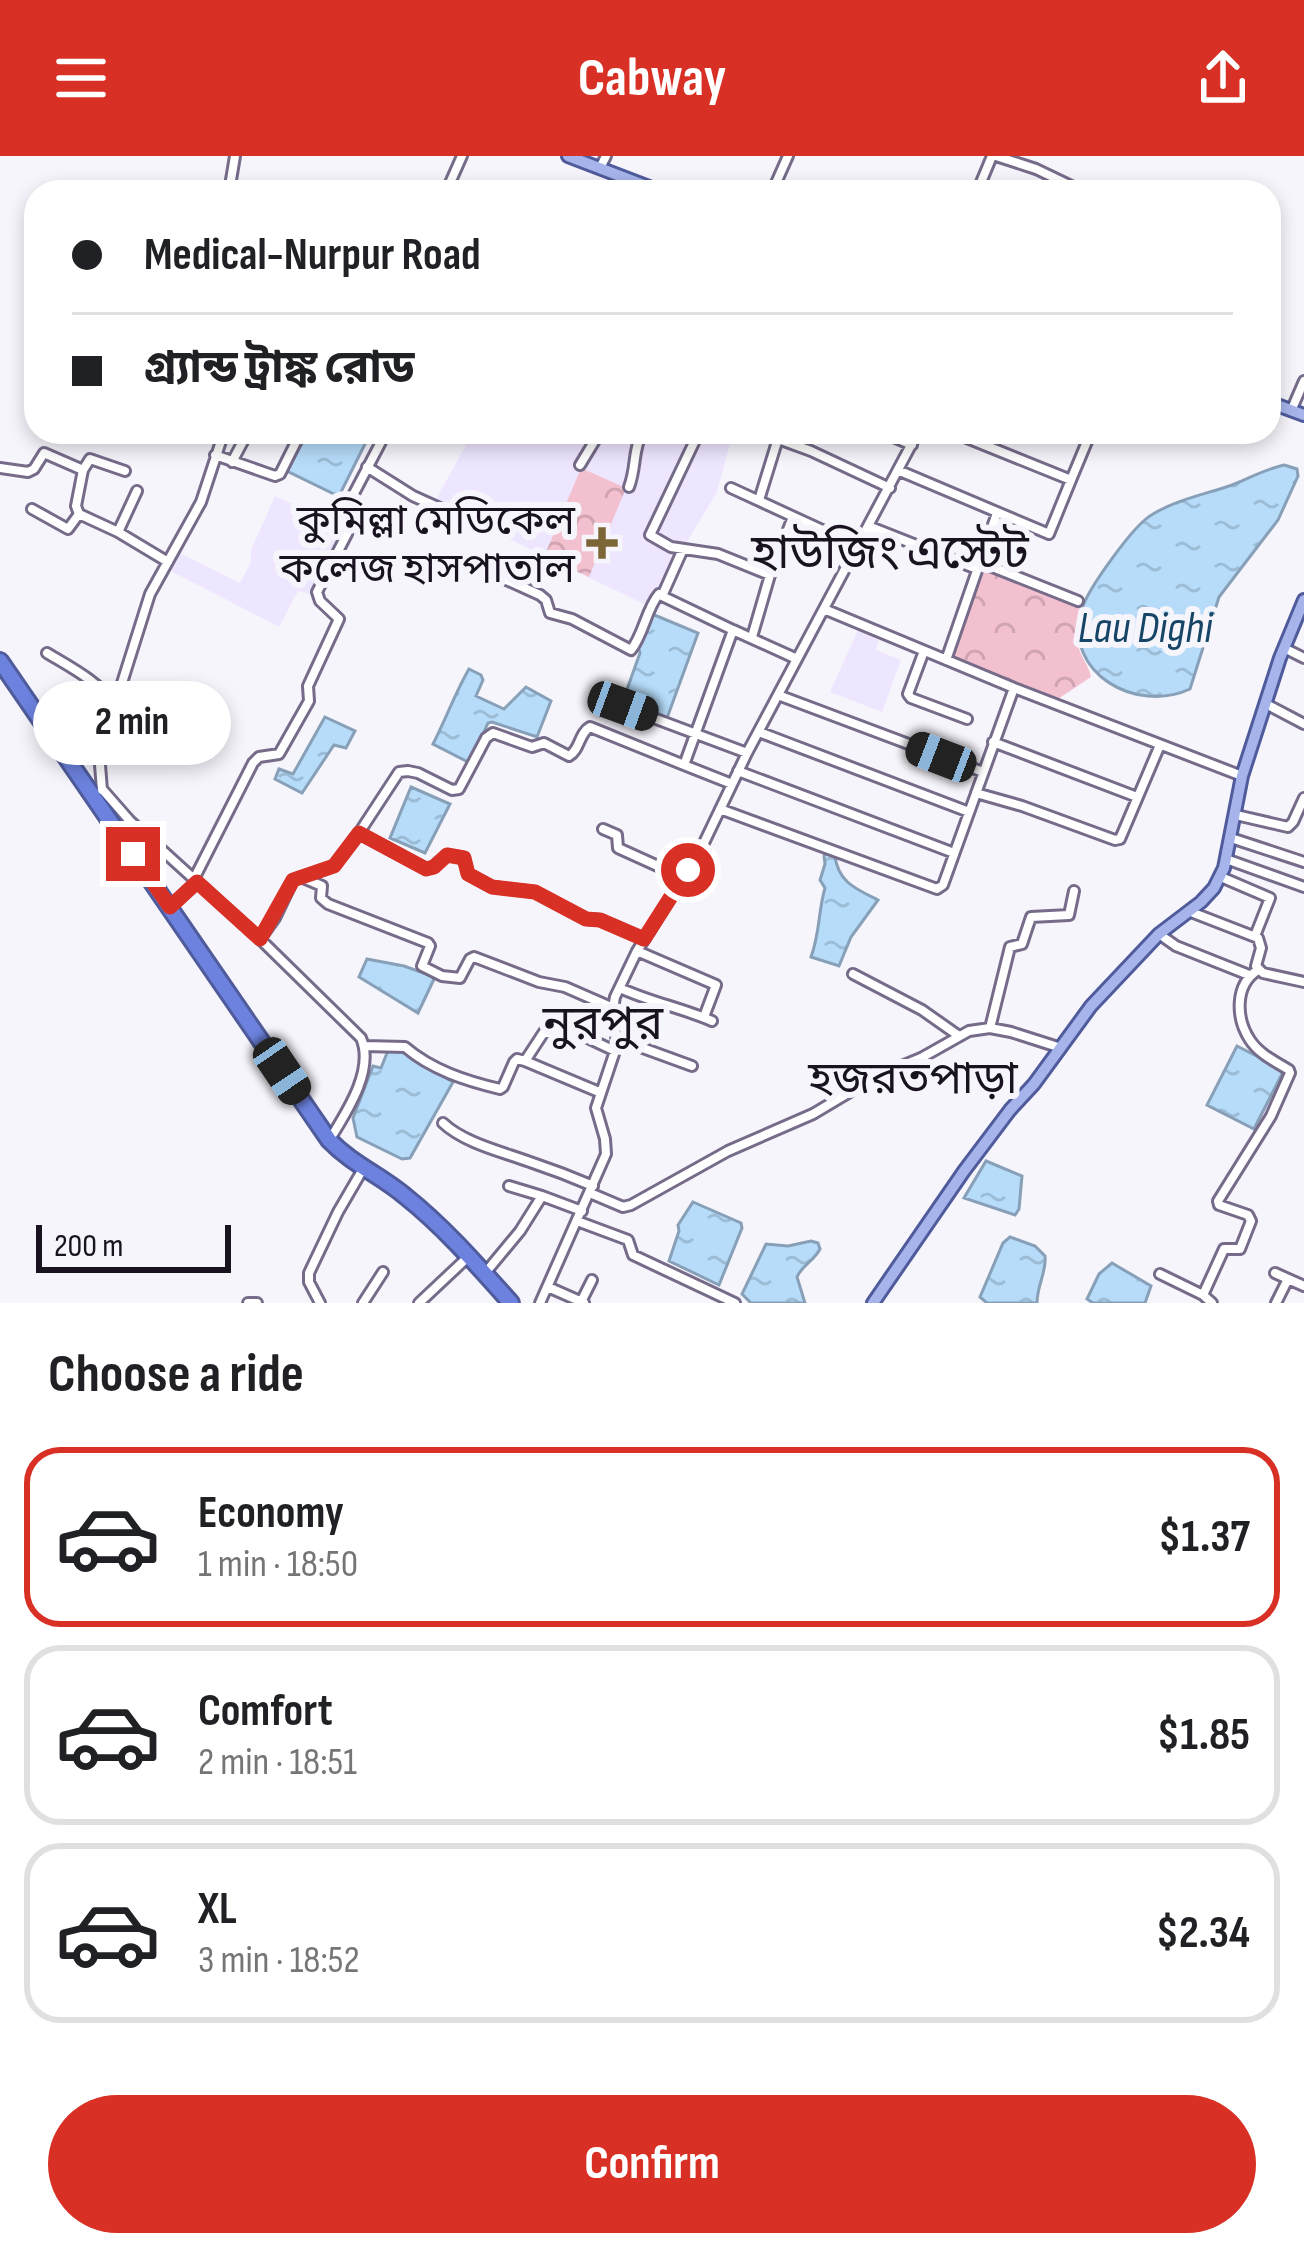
<!DOCTYPE html>
<meta charset="utf-8">
<style>
:root{--surface:#fff;--page:#f6f6f6;--text:#202124;--muted:#757577;--line:#e0e0e0;--accent:#d93025}
body{margin:0;font-family:"Sofia Sans Condensed","Noto Sans Bengali",sans-serif;background:var(--page);color:var(--text);height:100vh;display:flex;flex-direction:column;font-size:45px;white-space:nowrap}
*{box-sizing:border-box;margin:0}
p{font-size:39px;color:var(--muted)}
.icon{flex:none;width:66px;height:66px;fill:none;stroke:currentColor;stroke-width:2;stroke-linecap:round;stroke-linejoin:round}
.map{position:relative;height:1147px;overflow:hidden}
.panel{display:flex;flex-direction:column;background:var(--surface);flex:1}
.panel>*{flex:none}
.top-card{position:absolute;left:24px;top:24px;width:1257px;height:264px;border-radius:36px;box-shadow:0 6px 18px #0003;display:grid;align-content:center;height:264px;padding:0 48px;background:var(--surface)}
.scale{position:absolute;left:36px;bottom:30px;width:195px;box-sizing:border-box;padding-left:12px;border:6px solid #18131f;border-top:0;font-size:33px;line-height:42px;white-space:nowrap;color:#18131f;-webkit-text-stroke:9px #f7f5fc;paint-order:stroke}
.end{position:absolute;width:54px;height:54px;margin:-27px;border:15px solid #d93025;background:#fff;box-shadow:0 0 0 6px #fff}
.from{border-radius:50%}
.bubble{position:absolute;height:84px;border-radius:42px;background:var(--surface);box-shadow:0 6px 18px #0003;font-size:39px;font-weight:700;line-height:84px;text-align:center}
.car{position:absolute;width:36px;height:72px;margin:-36px -18px;border-radius:15px;box-shadow:0 0 9px 3px #0007;background:linear-gradient(#222 24%,#8ab4d8 0 40%,#222 0 76%,#8ab4d8 0 86%,#222 0)}
.top-card b{display:flex;align-items:center;gap:42px;height:114px;font-size:45px}
.top-card b+b{border-top:3px solid var(--line)}
.top-card i{width:30px;height:30px;background:var(--text)}
ul{padding:0;list-style:none}
li{display:flex;align-items:center;gap:36px;height:180px;margin:0 24px 18px;padding:0 24px;border:6px solid var(--line);border-radius:36px}
li div{flex:1}
li b{display:block;font-size:45px}
li em{font-style:normal;font-weight:700}
li.current{border-color:var(--accent)}
li>.icon{width:108px;height:108px;stroke-width:1.5}
h2{padding:0 48px;font-size:54px;line-height:144px}
.primary-button{display:flex;gap:24px;margin-top:auto;padding:24px 48px}
.primary-button a{flex:1;height:138px;border-radius:72px;background:var(--accent);color:#fff;font-size:48px;font-weight:700;line-height:138px;text-align:center}
header{display:flex;justify-content:space-between;align-items:center;height:156px;padding:0 48px;background:var(--accent);color:#fff;font-size:54px;font-weight:700}
.map>svg:first-child{display:block}
.built{fill:#eee6ff}
.forest{fill:url(#forest-crowns)}
.water{fill:url(#water-ripples);stroke:#87a0b8;stroke-width:3}
.lines{fill:none;stroke-linecap:round;stroke-linejoin:round}
.minor-casing{stroke:#766b89;stroke-width:14}
.major-casing{stroke:#4f5b9b;stroke-width:16}
.highway-casing{stroke:#4f5b9b;stroke-width:20}
.minor{stroke:#fff;stroke-width:8}
.major{stroke:#a7b4eb;stroke-width:10}
.highway{stroke:#6c82de;stroke-width:14}
.route{stroke:#d93025;stroke-width:15}
.poi-dot{fill:#7c6636;stroke:#f7f5fc;stroke-width:4.5}
.labels{text-anchor:middle;stroke-width:12;stroke-linejoin:round;paint-order:stroke}
.poi-label{font-size:42px;fill:#18131f;stroke:#f7f5fc;text-anchor:end}
.water-label{font-size:45px;font-style:italic;fill:#164567;stroke:#f7f5fc}
.neighbourhood-label{font-size:45px;fill:#18131f;stroke:#f7f5fc}
.quarter-label{font-size:48px;fill:#18131f;stroke:#f7f5fc}
</style>
<header><svg class="icon" aria-label="menu" viewBox="0 0 24 24"><path d="M4 6h16M4 12h16M4 18h16"/></svg>Cabway<svg class="icon" aria-label="share" viewBox="0 0 24 24"><path d="M12 15V3M7 8l5-5 5 5M5 13v7h14v-7"/></svg></header>
<div class="map">
<svg width="1304" height="1147" viewBox="0 0 1304 1147">
<defs>
<pattern id="forest-crowns" width="20" height="18" patternUnits="userSpaceOnUse" patternTransform="scale(3)"><rect width="20" height="18" fill="#f3c0cf"/><path d="M2 6a3 3 0 1 1 6 0M12 15a3 3 0 1 1 6 0" fill="none" stroke="#d0a4b1"/></pattern>
<pattern id="water-ripples" width="26" height="14" patternUnits="userSpaceOnUse" patternTransform="scale(3)"><rect width="26" height="14" fill="#b6dcfa"/><path d="M2 4q2-2 4 0t4 0M15 11q2-2 4 0t4 0" fill="none" stroke="#9cbcd6"/></pattern>
</defs>
<rect width="100%" height="100%" fill="#f7f5fc"/>
<!-- built -->
<path class="built" d="M473 276H735L731 284 717 336 648 450 434 347Z
M275 340 341 371 311 438 298 435 279 471 167 413 177 396 240 427 251 406V394Z
M858 474 879 484 876 494 901 504 882 556 830 536Z"/>
<!-- forest -->
<path class="forest" d="M581 312 626 332 589 421 544 401Z
M982 410 1083 451C1078 467 1074 487 1083 502 1086 508 1090 514 1091 521L1055 545 948 503Z"/>
<!-- water -->
<path class="water" d="M308 276H371L340 338H334L287 315Z
M1284 309 1297 313 1298 320 1278 364 1219 441 1190 533C1136 558 1064 517 1081 455 1087 434 1134 368 1153 358 1176 344 1206 338 1232 329 1249 322 1266 313 1284 309Z
M652 458 698 477 667 562 626 545 625 539 640 497 638 491Z
M469 513 481 519 483 524 476 540 504 553 526 531 551 545 537 581 492 566 488 567 470 607 433 588C446 563 455 537 469 513Z
M186 550 218 566 197 599 173 595 163 589Z
M325 561 355 575 346 592 334 589 302 637 275 623 279 613 293 618Z
M411 631 450 648 425 697 390 682Z
M828 695 835 700C838 726 856 733 878 744L851 781 839 810 811 801C820 777 818 756 825 732L820 724 825 708 824 700Z
M367 803 404 810 435 821 418 857 359 821Z
M1237 890 1284 914 1254 973 1207 949Z
M389 892 407 894 413 904 453 926 410 1002 402 1003 357 981 353 962 373 910 381 912Z
M986 1005 1022 1020 1019 1053 1015 1059 964 1042Z
M693 1046 741 1067 742 1072 719 1129 669 1105 679 1075 678 1069Z
M1010 1081 1035 1090 1045 1100C1047 1115 1037 1129 1037 1147H987L980 1141 1003 1087Z
M811 1085 818 1087 820 1093C814 1105 802 1109 797 1121L805 1147H751L742 1138 766 1088 788 1090Z
M1112 1107 1151 1130 1145 1147H1093L1087 1143 1099 1118Z"/>
<g class="lines">
<defs>
<path id="minor" d="M996 0 1036 13 1084 36
M600 12 606 0
M229 36 235 0
M446 36 462 0
M772 36 788 0
M977 36 992 0
M1291 255 1304 225
M280 276 297 284
M699 276 650 379 671 391 718 398 770 419
M759 276 811 295 890 332
M882 276 912 289
M952 276 1071 324 1091 276
M215 299 275 320 280 318 301 276
M232 306 248 276
M580 309 600 276
M367 311 413 340 444 354
M0 312 28 316 34 313 44 297 83 314 76 350 79 358 118 376 168 406
M83 314 90 303 125 315
M900 315 1049 378 1071 324
M629 331C637 309 632 298 642 276
M731 332 857 390
M759 344 780 276
M32 353 68 373 79 358
M868 370 977 413
M118 376 137 335
M683 393 662 440 733 474
M980 406 1078 445
M493 418 540 439 546 444 550 457 572 463 631 494C644 478 646 453 659 438L662 440
M824 453 1014 532 1242 620
M752 481 770 419 793 361
M1284 492 1304 502
M924 495 908 538 911 542 967 563
M47 497C70 511 98 525 114 548
M946 504 997 357
M778 539 983 616
M616 548 747 597
M1266 548 1304 568
M759 576 969 656
M993 586 1137 641
M738 615 954 697
M732 628 684 609 733 474 797 503
M102 633 130 665 260 783 361 882C375 914 346 957 330 983
M102 634 100 609 110 565 150 438 201 346 224 276
M976 637 1022 650 1115 684 1120 683 1160 589
M720 653 937 733 943 729 1014 532
M1236 659 1288 671 1293 666 1304 642
M603 673 617 679 618 692 682 721
M359 677 399 616 408 615 418 617 452 634 459 633 486 582 493 577 532 591 544 587 569 600C580 594 579 577 590 571L684 609
M1231 682 1304 706
M1226 703 1304 731
M301 721 322 730 321 742 328 748 428 787 430 790 422 810 442 820 460 822 470 803 474 801 539 826 565 831 613 852
M1221 721 1270 742 1255 780
M194 723 253 607 259 601 279 598 309 545 308 530 339 463 320 445 317 436 349 374 350 345 381 286 377 276
M171 750 197 726
M1191 756 1258 782 1261 792 1256 810 1263 817 1304 826
M1159 778 1176 790 1249 819
M260 783 275 762 293 724 334 710 359 677 426 713 433 711 447 699 464 702 468 718 492 731 535 736 586 763 600 764 644 783
M637 795 716 829 704 861
M853 818 922 854 959 880
M620 832C650 846 682 852 712 865
M990 872 1010 791 1022 788 1031 761 1069 759 1074 735
M618 883 692 910
M365 890 405 891C432 914 466 925 500 933L503 931 514 906 517 903 525 905 544 876 554 878 564 871 615 895
M525 905 599 936
M443 967C464 987 503 996 530 1006 551 1013 572 1021 593 1030
M509 1030 542 1040
M590 1037 623 1051 631 1049 728 995 813 958 875 921 921 902 969 875 990 872 1011 876 1061 892
M577 1065 628 1084 633 1099 735 1147
M486 1116 520 1075 542 1040 582 1055
M1275 1117 1304 1130
M1160 1118 1203 1139
M548 1131 584 1147
M581 1146 592 1124
M248 1147H257
M320 1147 309 1126V1117L338 1056 363 1013
M363 1147 383 1116
M419 1147 469 1100
M540 1147 606 998 605 983 596 952 617 889 613 852 615 841 637 795 702 691 747 597 918 276
M1212 1147 1203 1139 1224 1093H1240L1251 1065 1248 1059 1219 1049 1218 1045 1271 960 1290 917 1289 914C1276 906 1259 898 1250 884 1236 863 1234 829 1258 814
M1276 1147 1288 1123"/>
<path id="major" d="M568 0 662 36
M1269 246 1304 259
M873 1147 964 1015 1010 954 1034 928 1091 850 1159 778 1201 746 1214 732 1224 712 1242 620 1280 502 1304 444"/>
<path id="highway" d="M0 505 329 984C352 1008 380 1019 405 1040 444 1071 478 1110 511 1147"/>
</defs>
<!-- minor casing -->
<use href="#minor" class="minor-casing"/>
<!-- major casing -->
<use href="#major" class="major-casing"/>
<!-- highway casing -->
<use href="#highway" class="highway-casing"/>
<!-- minor -->
<use href="#minor" class="minor"/>
<!-- major -->
<use href="#major" class="major"/>
<!-- highway -->
<use href="#highway" class="highway"/>
</g>
<g class="lines">
<!-- route -->
<path class="route" d="M133 698 170 751 197 726 260 783 293 724 334 710 359 677 426 713 434 711 447 699 464 702 468 718 492 731 535 736 586 763 600 764 644 783 688 714"/>
</g>
<!-- markers -->
<path class="poi-dot" d="M596 369h12v12h12v12h-12v12h-12v-12h-12v-12h12z"/>
<g class="labels">
<!-- poi labels -->
<g class="poi-label">
<text x="575" y="378">কুমিল্লা মেডিকেল<tspan x="575" dy="48">কলেজ হাসপাতাল</tspan></text>
</g>
<!-- water labels -->
<g class="water-label">
<text x="1145" y="486">Lau Dighi</text>
</g>
<!-- neighbourhood labels -->
<g class="neighbourhood-label">
<text x="913" y="937">হজরতপাড়া</text>
</g>
<!-- quarter labels -->
<g class="quarter-label">
<text x="890" y="412">হাউজিং এস্টেট</text>
<text x="603" y="883">নুরপুর</text>
</g>
</g>
</svg>
<div class="scale">200 m</div>
<i class="end from" style="left:688px;top:714px"></i>
<i class="end" style="left:133px;top:698px"></i>
<div class="bubble" style="left:33px;top:525px;width:198px">2 min</div>
<i class="car" style="left:623px;top:550px;rotate:110deg"></i>
<i class="car" style="left:941px;top:601px;rotate:291deg"></i>
<i class="car" style="left:282px;top:915px;rotate:146deg"></i>
<div class="top-card">
<b><i class="from"></i>Medical-Nurpur Road</b>
<b><i></i>গ্র্যান্ড ট্রাঙ্ক রোড</b>
</div>
</div>
<section class="panel">
<h2>Choose a ride</h2>
<ul>
<li class="current"><svg class="icon" aria-label="car" viewBox="0 0 24 24"><path d="M5 17H2v-5l4-1 3-4h7l3 4 3 1v5h-3M9 17h6M6 11h13"/><circle cx="7" cy="17" r="2"/><circle cx="17" cy="17" r="2"/></svg><div><b>Economy</b><p>1 min · 18:50</p></div><em>$1.37</em></li>
<li><svg class="icon" aria-label="car" viewBox="0 0 24 24"><path d="M5 17H2v-5l4-1 3-4h7l3 4 3 1v5h-3M9 17h6M6 11h13"/><circle cx="7" cy="17" r="2"/><circle cx="17" cy="17" r="2"/></svg><div><b>Comfort</b><p>2 min · 18:51</p></div><em>$1.85</em></li>
<li><svg class="icon" aria-label="car" viewBox="0 0 24 24"><path d="M5 17H2v-5l4-1 3-4h7l3 4 3 1v5h-3M9 17h6M6 11h13"/><circle cx="7" cy="17" r="2"/><circle cx="17" cy="17" r="2"/></svg><div><b>XL</b><p>3 min · 18:52</p></div><em>$2.34</em></li>
</ul>
<div class="primary-button"><a>Confirm</a></div>
</section>
